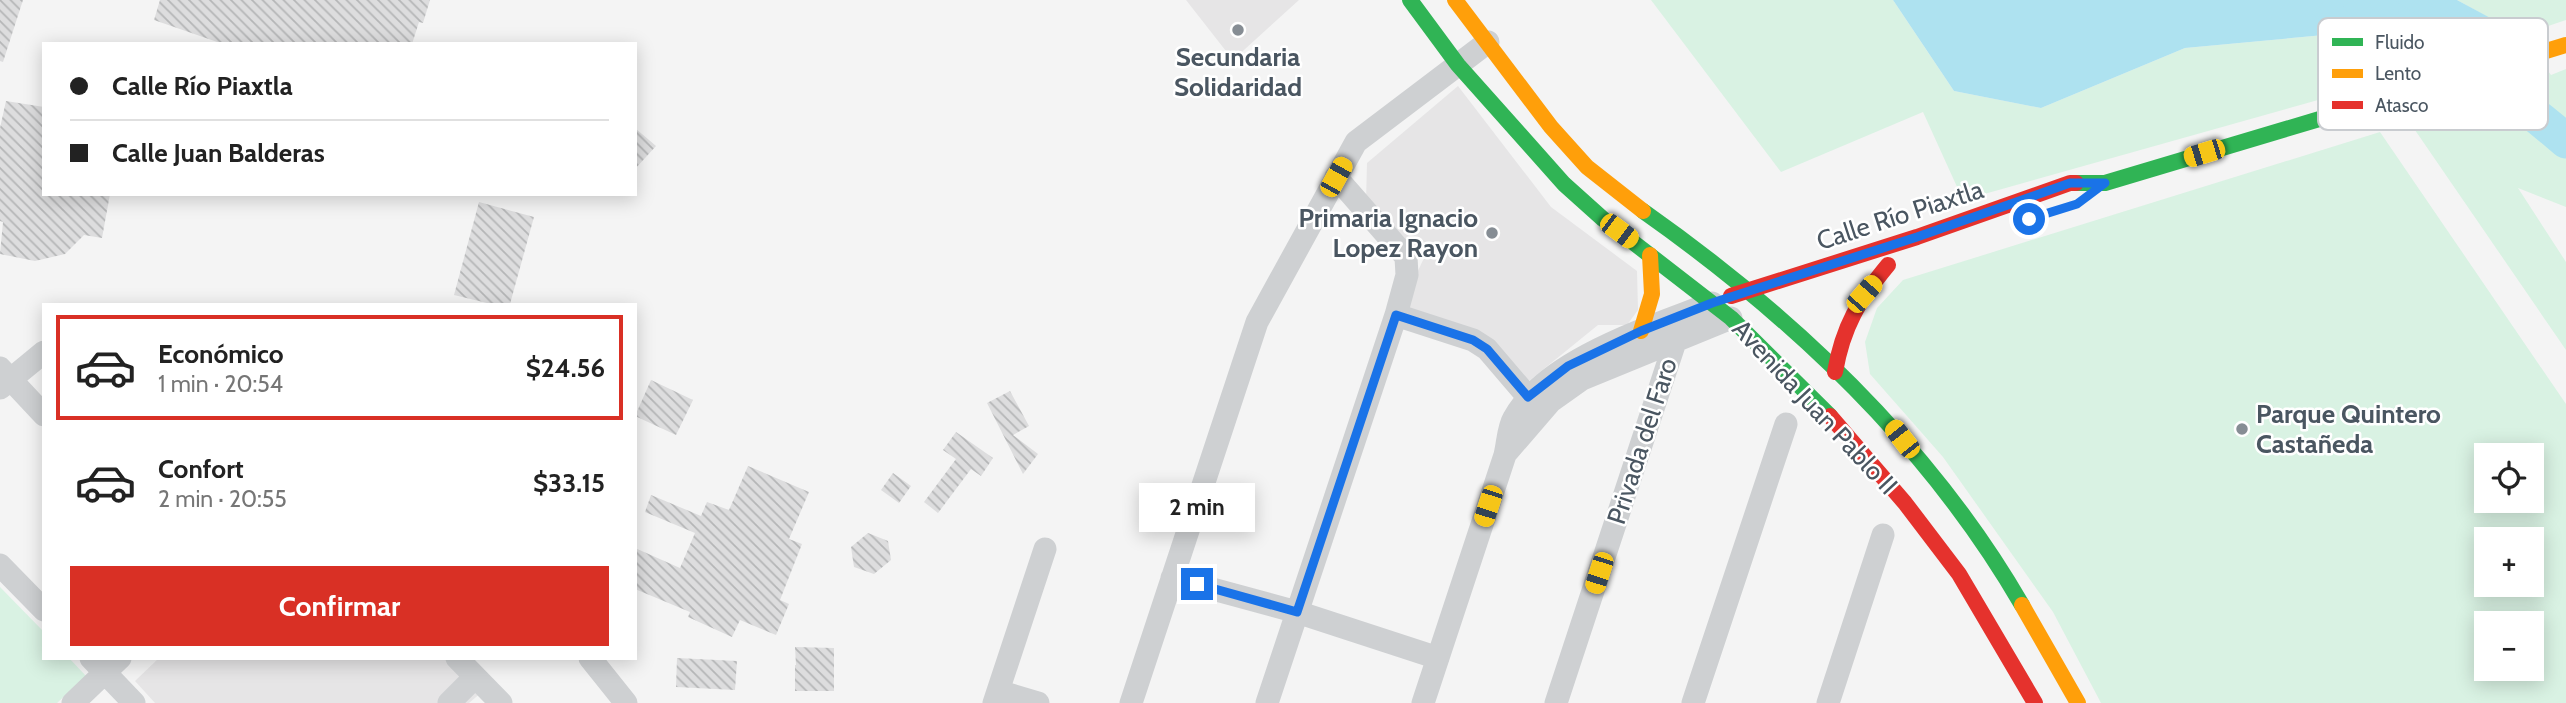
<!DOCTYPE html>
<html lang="es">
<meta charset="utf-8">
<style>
:root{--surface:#fff;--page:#f6f6f6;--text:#222;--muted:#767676;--line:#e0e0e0;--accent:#d93025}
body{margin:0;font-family:Cabin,sans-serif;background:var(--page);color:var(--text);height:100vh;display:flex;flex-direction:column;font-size:26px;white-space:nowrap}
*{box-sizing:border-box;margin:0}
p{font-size:23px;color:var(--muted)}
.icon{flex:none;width:38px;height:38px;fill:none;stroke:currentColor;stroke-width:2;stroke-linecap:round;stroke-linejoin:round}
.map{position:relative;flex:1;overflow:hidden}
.details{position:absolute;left:42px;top:303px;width:595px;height:357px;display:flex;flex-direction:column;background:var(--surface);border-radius:0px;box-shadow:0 4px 18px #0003}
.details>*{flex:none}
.hud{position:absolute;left:42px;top:42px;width:595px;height:154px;border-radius:0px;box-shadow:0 4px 18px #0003;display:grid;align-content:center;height:154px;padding:0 28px;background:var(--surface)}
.controls{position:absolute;left:2474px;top:443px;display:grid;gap:14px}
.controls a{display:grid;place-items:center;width:70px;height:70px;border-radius:0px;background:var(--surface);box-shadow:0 4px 18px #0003;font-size:35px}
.end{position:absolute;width:32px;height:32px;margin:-16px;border:9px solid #1a73e8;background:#fff;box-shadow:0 0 0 4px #fff}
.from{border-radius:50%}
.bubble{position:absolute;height:49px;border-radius:0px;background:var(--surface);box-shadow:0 4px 18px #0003;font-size:23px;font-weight:700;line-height:49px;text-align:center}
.car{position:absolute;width:21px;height:42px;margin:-21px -10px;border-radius:9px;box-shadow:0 0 5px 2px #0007;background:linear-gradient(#f5c518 24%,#345 0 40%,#f5c518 0 76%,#345 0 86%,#f5c518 0)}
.hud b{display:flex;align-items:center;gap:24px;height:66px;font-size:26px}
.hud b+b{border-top:2px solid var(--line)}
.hud i{width:18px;height:18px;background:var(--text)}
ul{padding:12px 0 0;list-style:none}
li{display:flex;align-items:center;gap:21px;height:105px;margin:0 14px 10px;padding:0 14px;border:4px solid transparent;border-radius:0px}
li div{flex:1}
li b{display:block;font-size:26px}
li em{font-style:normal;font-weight:700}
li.selected{border-color:var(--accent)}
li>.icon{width:63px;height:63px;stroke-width:1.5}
.button{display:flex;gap:14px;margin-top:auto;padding:14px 28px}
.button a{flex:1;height:80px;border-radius:0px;background:var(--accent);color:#fff;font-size:28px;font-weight:700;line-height:80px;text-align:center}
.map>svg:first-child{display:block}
.education{fill:#e6e5e6}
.green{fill:#d9f2e3;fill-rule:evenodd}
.water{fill:#aee2f0}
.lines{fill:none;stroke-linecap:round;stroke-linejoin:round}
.river{stroke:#aee2f0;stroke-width:35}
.building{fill:url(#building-back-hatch)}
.street{stroke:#ced0d2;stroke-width:23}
.fast{stroke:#30b455;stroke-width:16}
.slow{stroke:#ff9f0a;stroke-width:16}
.jam{stroke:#e5322d;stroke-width:16}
.route{stroke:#1a73e8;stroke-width:9}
.poi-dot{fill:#868d94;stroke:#fff;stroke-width:2.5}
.labels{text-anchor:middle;stroke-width:5;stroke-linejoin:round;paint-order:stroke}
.poi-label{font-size:26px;font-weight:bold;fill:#4a5661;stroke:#fff}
.street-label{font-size:26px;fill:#4a5661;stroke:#fff}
.key{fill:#fff;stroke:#c9ccd0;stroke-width:2}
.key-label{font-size:19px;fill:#4a5661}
</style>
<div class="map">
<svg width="2566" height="703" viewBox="0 0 2566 703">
<defs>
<pattern id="building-back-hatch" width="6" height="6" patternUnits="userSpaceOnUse" patternTransform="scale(1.75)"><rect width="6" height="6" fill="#ddddde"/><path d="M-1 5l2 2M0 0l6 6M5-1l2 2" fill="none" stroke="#b5b6b7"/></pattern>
</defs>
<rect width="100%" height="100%" fill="#f4f4f4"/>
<!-- education -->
<path class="education" d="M1186 0H1299L1233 60Z
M1458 86 1551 207 1637 271 1638 310 1627 325H1598L1524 385 1401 307 1424 258 1366 202 1367 163Z
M159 658H448L482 692 469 703H155L135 681Z"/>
<!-- green -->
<path class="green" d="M1651 0H1893L1954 91 2041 108 2185 48 2335 34 2520 35 2457 0H2566V20L2522 35 2551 75 2566 69V207L2518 188 2566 262V350L2382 82 1963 200 1923 112 1781 172Z
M2380 132 2566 404V703H2101L2053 612 1943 457 1870 374 1865 342 1877 308 1903 280ZM2487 455H2532V500H2487ZM2487 539H2532V584H2487ZM2487 623H2532V668H2487Z
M0 587 44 632V658H69L86 676 57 703H0Z"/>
<!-- water -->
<path class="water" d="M1893 0H2457L2522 35 2335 34 2185 48 2041 108 1954 91Z"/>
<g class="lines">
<!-- river -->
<path class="river" d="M2360 0C2430 44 2504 86 2566 141"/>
</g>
<!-- building -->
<path class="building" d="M0 0H23L3 62 0 61Z
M160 0H430L423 23 419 22 412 44H223L154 20Z
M6 101 44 107V194H110L102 238 84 235 65 254 35 261 0 254 3 222 0 221V128Z
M635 128 656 146 635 169Z
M479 202 534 217 510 304H491L454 295Z
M651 380 693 400 676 435 635 416Z
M1010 391 1029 426 1013 435 1038 454 1023 474 987 403Z
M956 432 993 458 981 476 971 469 938 513 924 502 956 459 943 450Z
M748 466 809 492 789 539 802 544 780 600 789 604 776 635 740 620 732 637 688 617 690 612 635 589V548L680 568 695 533 645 512 651 495 701 516 707 502 729 510Z
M893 473 911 486 899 503 881 490Z
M868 533 888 541 891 560 874 574 854 567 851 547Z
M795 647 834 648V691H795V665H796Z
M677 658 737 661 735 690 676 687Z"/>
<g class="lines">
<!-- street -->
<path class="street" d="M1396 315 1473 340 1487 349 1528 397
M0 368 44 415
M0 388 44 352
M1507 452 1551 401 1582 379 1731 318
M0 565 44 610
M1172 578 1297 612 1438 658
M91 658 134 703
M457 658 501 703
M590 658 626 703
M998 691 1038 703
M73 703 120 658
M449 703 475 677
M994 703 1045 549
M1131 703 1257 322 1356 142 1488 42
M1267 703 1396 315 1407 275 1406 257 1336 177
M1423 703 1505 455C1508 443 1508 428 1514 418 1547 359 1651 327 1712 303
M1556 703 1676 339
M1693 703 1786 424
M1828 703 1883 535"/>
<!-- fast -->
<path class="fast" d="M1410 0 1458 65 1564 184 1603 219 1731 318 1830 416
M2076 183H2105L2363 106
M1643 211C1792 316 1930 446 2022 605"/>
<!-- slow -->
<path class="slow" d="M1455 0 1551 127 1587 167 1643 211
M2363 106 2566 45
M1641 331 1652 294 1650 255
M2022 605 2078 703"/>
<!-- jam -->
<path class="jam" d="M1731 296 1917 237 2070 183H2076
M1835 372C1843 326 1859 300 1888 265
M1830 416 1905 503 1959 574 2035 703"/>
</g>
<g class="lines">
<!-- route -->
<path class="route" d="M1197 584 1297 612 1396 315 1473 340 1487 349 1528 397 1568 366 1641 331 1712 303 1917 237 2070 183H2105L2077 204 2029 219"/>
</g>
<!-- markers -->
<g class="poi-dot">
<circle cx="1238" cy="30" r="7"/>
<circle cx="1492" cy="233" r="7"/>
<circle cx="2242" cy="429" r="7"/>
</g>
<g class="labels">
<!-- poi labels -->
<g class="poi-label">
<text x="1238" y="66">Secundaria<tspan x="1238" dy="30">Solidaridad</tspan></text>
<text x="1478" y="227" text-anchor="end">Primaria Ignacio<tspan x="1478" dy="30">Lopez Rayon</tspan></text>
<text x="2256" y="423" text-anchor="start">Parque Quintero<tspan x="2256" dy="30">Castañeda</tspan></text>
</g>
<!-- street labels -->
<g class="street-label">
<text transform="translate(1900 215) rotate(-18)" y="9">Calle Río Piaxtla</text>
<text transform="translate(1815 407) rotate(47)" y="9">Avenida Juan Pablo II</text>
<text transform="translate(1642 441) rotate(-72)" y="9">Privada del Faro</text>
</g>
</g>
<!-- legend -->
<rect x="2318" y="18" width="230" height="112" rx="10" class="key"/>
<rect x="2332" y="38" width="31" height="8" fill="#30b455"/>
<rect x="2332" y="69" width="31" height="9" fill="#ff9f0a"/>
<rect x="2332" y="101" width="31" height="8" fill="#e5322d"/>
<g class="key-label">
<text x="2375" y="49">Fluido</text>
<text x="2375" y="80">Lento</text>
<text x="2375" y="112">Atasco</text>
</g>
</svg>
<div class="controls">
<a><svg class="icon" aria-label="locate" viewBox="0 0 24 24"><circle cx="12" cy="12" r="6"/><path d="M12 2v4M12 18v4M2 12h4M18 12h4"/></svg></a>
<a>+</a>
<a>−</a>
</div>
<i class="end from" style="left:2029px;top:219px"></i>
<i class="end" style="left:1197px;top:584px"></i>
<div class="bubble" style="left:1139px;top:483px;width:116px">2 min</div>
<i class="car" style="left:2204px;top:153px;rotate:253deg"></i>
<i class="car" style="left:1336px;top:177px;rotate:29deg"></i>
<i class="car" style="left:1619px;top:231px;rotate:127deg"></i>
<i class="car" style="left:1864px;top:294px;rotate:41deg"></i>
<i class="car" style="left:1902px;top:439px;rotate:322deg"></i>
<i class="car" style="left:1488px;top:506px;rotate:198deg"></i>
<i class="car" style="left:1599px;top:573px;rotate:198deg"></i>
<div class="hud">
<b><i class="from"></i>Calle Río Piaxtla</b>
<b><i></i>Calle Juan Balderas</b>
</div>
<section class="details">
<ul>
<li class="selected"><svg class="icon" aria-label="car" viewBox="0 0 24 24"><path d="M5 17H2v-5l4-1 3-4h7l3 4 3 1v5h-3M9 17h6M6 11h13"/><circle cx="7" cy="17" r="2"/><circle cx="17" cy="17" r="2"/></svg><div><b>Económico</b><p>1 min · 20:54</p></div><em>$24.56</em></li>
<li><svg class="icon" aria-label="car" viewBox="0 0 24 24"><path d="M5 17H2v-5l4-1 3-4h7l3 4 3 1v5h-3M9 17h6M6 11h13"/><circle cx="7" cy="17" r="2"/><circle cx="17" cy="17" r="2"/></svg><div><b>Confort</b><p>2 min · 20:55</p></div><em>$33.15</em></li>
</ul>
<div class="button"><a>Confirmar</a></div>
</section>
</div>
